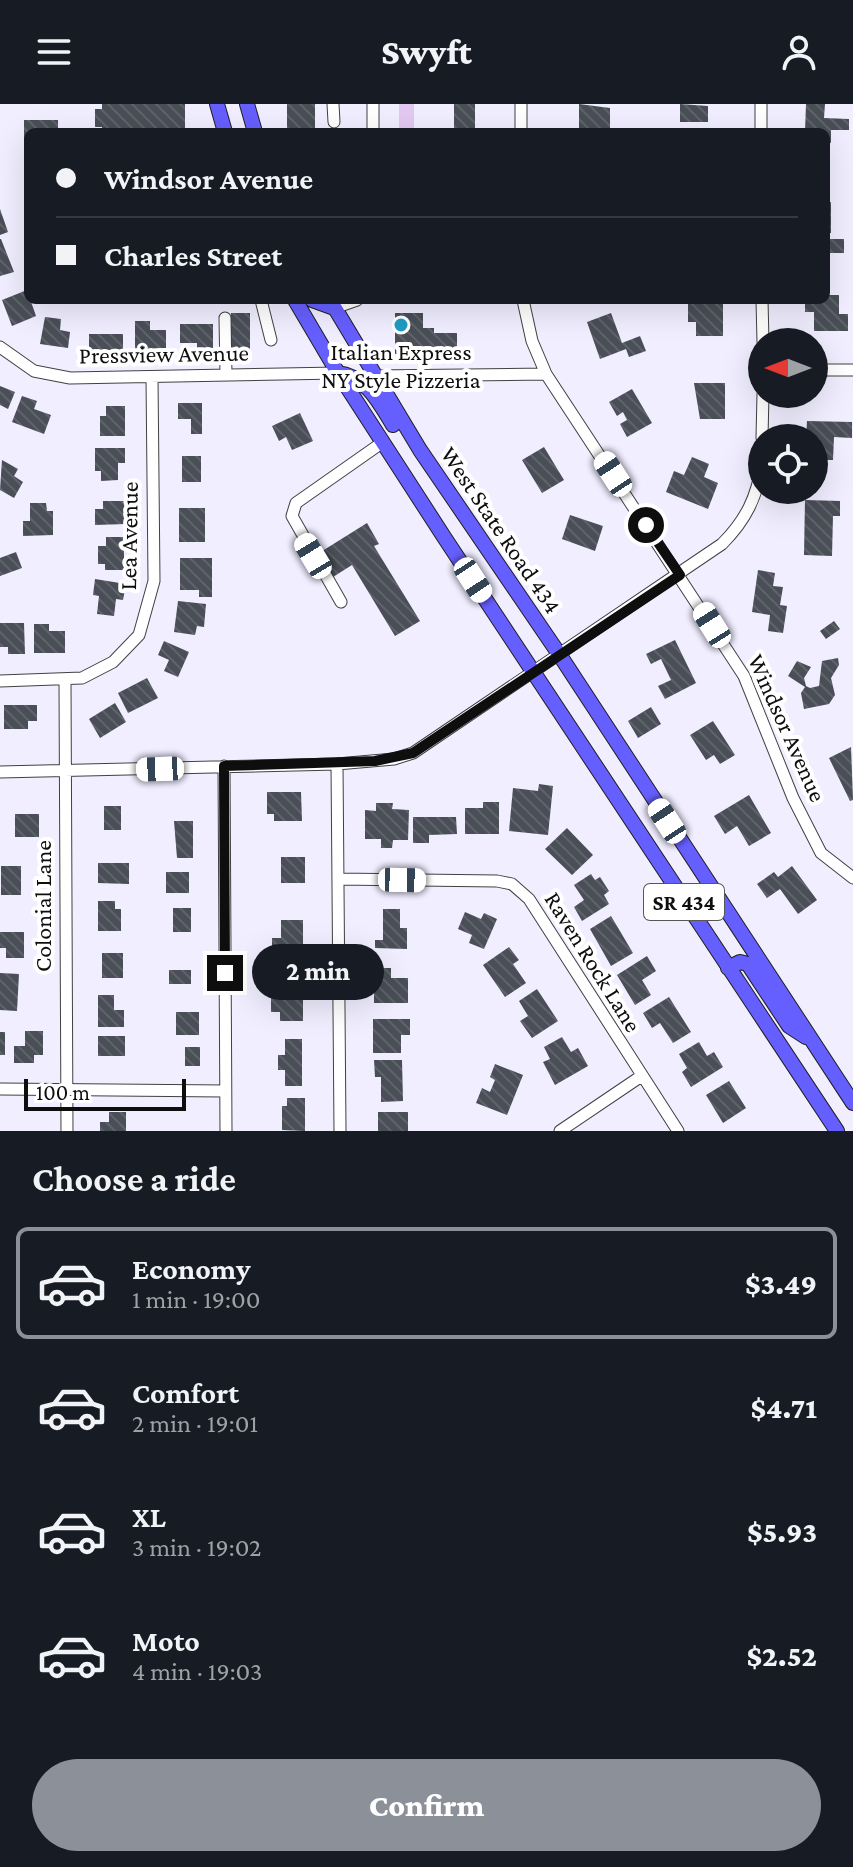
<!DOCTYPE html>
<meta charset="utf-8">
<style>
:root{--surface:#171b24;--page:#20242c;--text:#f1f3f6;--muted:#9ea1a6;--line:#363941;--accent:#8c9099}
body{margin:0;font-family:"Crimson Pro",serif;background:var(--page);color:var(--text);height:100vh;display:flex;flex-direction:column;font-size:30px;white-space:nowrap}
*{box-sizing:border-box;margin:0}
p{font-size:26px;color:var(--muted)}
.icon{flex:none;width:44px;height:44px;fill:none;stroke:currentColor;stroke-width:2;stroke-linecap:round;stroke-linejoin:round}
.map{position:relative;height:1027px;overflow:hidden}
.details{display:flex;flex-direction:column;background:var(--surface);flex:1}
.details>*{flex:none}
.hud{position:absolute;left:24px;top:24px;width:806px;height:176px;border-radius:12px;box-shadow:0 8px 32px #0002;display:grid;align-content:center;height:176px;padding:0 32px;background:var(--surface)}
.needle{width:52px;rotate:270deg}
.controls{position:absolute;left:748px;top:224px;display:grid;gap:16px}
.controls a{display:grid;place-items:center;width:80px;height:80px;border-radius:50%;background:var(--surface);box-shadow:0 8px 32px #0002;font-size:40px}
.scale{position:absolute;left:24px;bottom:20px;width:162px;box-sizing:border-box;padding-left:8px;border:4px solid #0e0e0e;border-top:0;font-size:22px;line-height:28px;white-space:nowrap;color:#0e0e0e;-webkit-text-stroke:6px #fff;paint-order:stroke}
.end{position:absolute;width:36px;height:36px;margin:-18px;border:10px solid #0e0e0e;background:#fff;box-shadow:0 0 0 4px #fff}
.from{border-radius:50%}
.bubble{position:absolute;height:56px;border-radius:28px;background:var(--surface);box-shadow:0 8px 32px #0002;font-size:26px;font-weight:800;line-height:56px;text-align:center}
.car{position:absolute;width:24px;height:48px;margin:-24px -12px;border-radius:10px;box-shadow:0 0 6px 2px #0007;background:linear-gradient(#fff 24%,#345 0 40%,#fff 0 76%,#345 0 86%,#fff 0)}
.hud b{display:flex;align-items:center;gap:28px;height:76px;font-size:30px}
.hud b+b{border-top:2px solid var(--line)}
.hud i{width:20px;height:20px;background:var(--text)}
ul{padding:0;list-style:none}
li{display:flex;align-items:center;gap:24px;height:112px;margin:0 16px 12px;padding:0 16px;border:4px solid transparent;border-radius:12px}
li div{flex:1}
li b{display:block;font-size:30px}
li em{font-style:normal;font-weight:800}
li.on{border-color:var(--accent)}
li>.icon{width:72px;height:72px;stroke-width:1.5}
h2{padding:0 32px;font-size:36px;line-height:96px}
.button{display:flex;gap:16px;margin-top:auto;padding:16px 32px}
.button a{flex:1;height:92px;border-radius:48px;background:var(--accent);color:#fff;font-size:32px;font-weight:800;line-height:92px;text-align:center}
header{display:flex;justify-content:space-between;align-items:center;height:104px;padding:0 32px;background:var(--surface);font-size:36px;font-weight:800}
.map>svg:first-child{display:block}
.pitch{fill:#e3c8f2}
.building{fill:url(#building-back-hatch)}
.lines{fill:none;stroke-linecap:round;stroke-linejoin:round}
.minor-casing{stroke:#414141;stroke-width:13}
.major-casing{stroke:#1f1f1f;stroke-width:16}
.minor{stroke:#fff;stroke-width:11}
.major{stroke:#665fff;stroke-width:14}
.route{stroke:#0e0e0e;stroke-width:10}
.poi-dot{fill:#1f9cc4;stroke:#fff;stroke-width:3}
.labels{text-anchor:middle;stroke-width:8;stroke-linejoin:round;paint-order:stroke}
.shield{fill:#fff;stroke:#565656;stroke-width:2}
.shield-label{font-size:22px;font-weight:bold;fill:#0e0e0e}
.poi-label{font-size:24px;fill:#0e0e0e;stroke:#fff}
.street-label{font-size:24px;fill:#0e0e0e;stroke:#fff}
</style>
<header><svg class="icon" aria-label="menu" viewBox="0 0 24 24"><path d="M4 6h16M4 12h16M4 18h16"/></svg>Swyft<svg class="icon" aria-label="person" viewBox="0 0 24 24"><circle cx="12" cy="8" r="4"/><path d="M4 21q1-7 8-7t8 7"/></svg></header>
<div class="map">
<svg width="853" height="1027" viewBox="0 0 853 1027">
<defs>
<pattern id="building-back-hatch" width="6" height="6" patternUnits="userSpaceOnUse" patternTransform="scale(2)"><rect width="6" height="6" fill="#494e57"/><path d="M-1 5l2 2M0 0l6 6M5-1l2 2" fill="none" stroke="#5f636a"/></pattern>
</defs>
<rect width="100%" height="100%" fill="#f0eeff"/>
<!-- pitch -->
<path class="pitch" d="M399 0H414V28H399Z"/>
<!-- building -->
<path class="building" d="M102 0H185V24L102 28V23H95V5H102Z
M287 0H315V26H287Z
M454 0H475V28H454Z
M579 0 610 4V25L579 28Z
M680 0 708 2V18H680Z
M806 0H825L824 14 849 15V26H831V39H826V28H805Z
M24 16H58V28H28V94H24Z
M826 98H831V129H826Z
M0 105 8 128 0 131Z
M1 135 14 168 0 172V135Z
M826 135H844V149H826Z
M27 186 36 212 12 222 2 196Z
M826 191H839V210H848V227H814V208H805V196H826Z
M700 196H723V232H696V218H688V199H700Z
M231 209H250V248H231Z
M395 209H423V224H434V229H457V250H395Z
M611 209 622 239 640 232 646 247 629 253 626 245 600 255 587 218Z
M45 213 61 215 60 226 70 228 68 244 40 240Z
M135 217H150V226H166V246H135Z
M180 220H213V246H197V239H180Z
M89 230H123V246H89Z
M694 279H725V315H700Z
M0 282 15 288 8 305 0 301Z
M632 285 652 319 627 333 620 320 627 316 623 308 617 312 609 298Z
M22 292 37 297 34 305 51 311 44 330 12 318Z
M178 299H202V330H191V315H178Z
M106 302H125V332H100V312H106Z
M300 309 313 337 292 346 286 333 279 337 272 322Z
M807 317 852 318V334L834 333 833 356H814V334H806Z
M544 343 564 376 542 389 522 356Z
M95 344H125V359H118V376L101 377V367H95Z
M182 352H201V378H182Z
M692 353 709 360 704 373 718 379 708 405 666 388 674 367 684 371Z
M2 356 18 365 14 372 23 378 14 394 0 386Z
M805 396 840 397V412H833L832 452 804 451Z
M103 397H126V420L95 421V405H103Z
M30 399H46L47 407H53V431L23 432V417H30Z
M179 404H205V438H179Z
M570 411 603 422 595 447 562 435Z
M367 419 379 440 374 442 420 517 395 532 352 461 333 473 319 449Z
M106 433H124V466H105V460H98V442H106Z
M16 448 22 464 0 472V454Z
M180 454H212V493H199V486H180Z
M758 466 775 469 773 482 783 483 780 501 787 502 783 529 768 527 770 511 752 508Z
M95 475 126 480 123 496 116 495 114 512 97 510 99 492 93 491Z
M178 497 206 500 204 523 197 522 195 531 174 528Z
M834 517 840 525 826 535 820 527Z
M0 519H24L25 550H8V543H0Z
M34 520H49V527H65V549H34Z
M675 536 696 579 665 595 658 582 671 576 661 555 651 560 646 550Z
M164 537 189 548 178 573 164 567 169 556 158 551Z
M838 554 839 561 831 574 835 591 829 600 804 605 801 589 805 583 788 572 797 557 811 563 804 574 806 582 810 584 819 582 822 557Z
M147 574 158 594 128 609 118 589Z
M115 599 126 618 100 634 89 615Z
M4 601H37V617H28V625H4Z
M651 603 661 620 638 634 628 617Z
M713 617 735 651 720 660 714 651 706 656 690 631Z
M851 643 853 696 850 697 829 654Z
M539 680 553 682 548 731 509 727 513 684 538 687Z
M267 688H301L302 717H274V710H267Z
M749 691 771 729 749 742 737 722 725 730 714 712Z
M483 698H499V730H465V704H483Z
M376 699H393L392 705 409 706 408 736H393L392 744H381V735H365V706L376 707Z
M104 702H121V726H104Z
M15 710H39V733H15Z
M413 713H456L457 730 429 731V739H413Z
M174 717H193V754H177Z
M567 724 593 751 572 771 545 745Z
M281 753H305V779H281Z
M98 759H129V780L98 779Z
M1 762H21V791H1Z
M792 762 817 796 798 810 780 785 767 794 757 780 774 768 778 773Z
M166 768H189V789H166Z
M591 770 595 776 600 773 609 787 604 791 609 800 582 817 574 803 584 796 574 781Z
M98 797H115V805H121V827H98Z
M173 804H191V828H173Z
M383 805H400V824H407V845L375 844V836H383Z
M465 808 481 815 484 809 497 815 484 845 469 839 472 831 458 825Z
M611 812 633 849 611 862 590 825Z
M281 816H303V851H272V834H281Z
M0 828H24V854H6V844H0Z
M509 843 519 856 513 860 526 879 505 893 483 861Z
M102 849H123V874H102Z
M647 852 656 867 642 876 651 891 635 901 617 871Z
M374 864H391V874H408V899H374Z
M169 866H191V880H169Z
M0 869 19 870 17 907 0 906Z
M281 876H303V917H280V908H271V885H281Z
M537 885 558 917 532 934 520 917 528 912 519 897Z
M98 891H114V906H124V923H98Z
M669 893 691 928 673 939 660 919 652 924 643 909Z
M176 908H199V931H176Z
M373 915H410V931H401V949H373Z
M25 927H43V951H34V959H14V942H25Z
M0 928H5V951H0Z
M98 932H125V952H98Z
M562 933 571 948 578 944 588 962 555 981 543 958 550 955 544 943Z
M285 935H302V982H285V966H278V951H285Z
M699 938 707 952 714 948 723 963 691 983 682 968 687 964 679 950Z
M185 943H200V962H185Z
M374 956H402L403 997 381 998V973H375Z
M495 960 523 971 507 1011 476 999 482 984 490 988 495 976 490 973Z
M729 977 746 1004 723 1019 706 991Z
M287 994H305V1027L282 1026V1002H287Z
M109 1008H126V1027H100V1018H109Z
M378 1008H408V1027H378Z"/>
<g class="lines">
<defs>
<path id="minor" d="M333 0 334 18
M373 0V28
M761 0V28
M521 28V0
M261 196 271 236
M523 196 532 237 546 270 744 572 793 694 821 749 853 774
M762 196 763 238
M334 204 357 196
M225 214 226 271
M0 243 34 267 70 274 338 269
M814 266H853
M374 272 546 270
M762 334 763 290
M341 498 292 412 296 399 383 338
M0 577 82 574 113 558 139 531 154 477 152 273
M65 577 67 1027
M337 660 340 1027
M224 662 226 1027
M0 668 337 660 394 655 413 649 722 440C746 416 757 393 762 360
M338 775 497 777 512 780 529 795 678 1027
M0 985 225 987
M560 1027 640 973"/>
<path id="major" d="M217 0 225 28
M247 0 255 28
M295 196 338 269 444 433 837 1027
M312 196 334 204
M330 196 420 346 559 550 853 999
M338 269C367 273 379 298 393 321
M728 864 740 858 748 860 789 922 806 933"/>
</defs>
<!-- minor casing -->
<use href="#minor" class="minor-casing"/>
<!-- major casing -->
<use href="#major" class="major-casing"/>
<!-- minor -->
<use href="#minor" class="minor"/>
<!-- major -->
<use href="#major" class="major"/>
</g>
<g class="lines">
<!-- route -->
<path class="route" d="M225 869 224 662 375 657 413 649 680 471 646 421"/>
</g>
<!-- markers -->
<circle class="poi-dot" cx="401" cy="221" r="8"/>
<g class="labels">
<!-- shield labels -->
<rect class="shield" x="644" y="780" width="80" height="36" rx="6"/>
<g class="shield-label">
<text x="684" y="806">SR 434</text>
</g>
<!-- poi labels -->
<g class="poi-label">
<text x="401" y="256">Italian Express<tspan x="401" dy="28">NY Style Pizzeria</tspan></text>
</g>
<!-- street labels -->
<g class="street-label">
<text transform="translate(164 250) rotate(-1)" y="8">Pressview Avenue</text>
<text transform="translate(501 426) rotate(56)" y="8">West State Road 434</text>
<text transform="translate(129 432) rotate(-89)" y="8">Lea Avenue</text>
<text transform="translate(787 624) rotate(66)" y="8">Windsor Avenue</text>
<text transform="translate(43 802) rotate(-90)" y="8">Colonial Lane</text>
<text transform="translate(593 858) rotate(58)" y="8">Raven Rock Lane</text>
</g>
</g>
</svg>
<div class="controls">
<a><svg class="needle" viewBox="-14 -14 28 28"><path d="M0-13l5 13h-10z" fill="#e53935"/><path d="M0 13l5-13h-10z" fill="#9ea1a6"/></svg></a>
<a><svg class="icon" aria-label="locate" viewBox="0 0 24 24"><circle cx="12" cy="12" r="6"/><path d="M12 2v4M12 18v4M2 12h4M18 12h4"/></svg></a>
</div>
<div class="scale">100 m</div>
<i class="end from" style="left:646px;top:421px"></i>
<i class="end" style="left:225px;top:869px"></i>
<div class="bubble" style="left:252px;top:840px;width:132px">2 min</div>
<i class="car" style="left:613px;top:370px;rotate:327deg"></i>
<i class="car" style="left:313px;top:452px;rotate:329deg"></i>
<i class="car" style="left:473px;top:476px;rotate:147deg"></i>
<i class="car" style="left:712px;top:521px;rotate:328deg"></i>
<i class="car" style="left:160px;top:665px;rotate:268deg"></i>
<i class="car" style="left:667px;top:717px;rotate:327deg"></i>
<i class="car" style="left:402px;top:776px;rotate:91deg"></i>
<div class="hud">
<b><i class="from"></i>Windsor Avenue</b>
<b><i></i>Charles Street</b>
</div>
</div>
<section class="details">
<h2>Choose a ride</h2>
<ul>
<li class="on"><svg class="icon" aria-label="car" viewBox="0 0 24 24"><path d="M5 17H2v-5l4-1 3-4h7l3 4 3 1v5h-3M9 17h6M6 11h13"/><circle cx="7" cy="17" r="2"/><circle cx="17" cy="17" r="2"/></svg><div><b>Economy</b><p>1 min · 19:00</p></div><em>$3.49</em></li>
<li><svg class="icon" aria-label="car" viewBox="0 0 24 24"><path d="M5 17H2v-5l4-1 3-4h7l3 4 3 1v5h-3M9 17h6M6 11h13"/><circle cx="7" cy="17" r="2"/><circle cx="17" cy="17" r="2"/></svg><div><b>Comfort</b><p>2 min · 19:01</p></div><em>$4.71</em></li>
<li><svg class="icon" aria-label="car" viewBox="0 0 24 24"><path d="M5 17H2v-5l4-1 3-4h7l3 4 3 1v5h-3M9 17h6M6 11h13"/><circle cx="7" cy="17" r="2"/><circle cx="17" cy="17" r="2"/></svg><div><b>XL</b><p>3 min · 19:02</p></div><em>$5.93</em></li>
<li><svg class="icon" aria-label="car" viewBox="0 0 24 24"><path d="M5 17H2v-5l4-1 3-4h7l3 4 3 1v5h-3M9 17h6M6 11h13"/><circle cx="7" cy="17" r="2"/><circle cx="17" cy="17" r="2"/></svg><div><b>Moto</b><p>4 min · 19:03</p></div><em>$2.52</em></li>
</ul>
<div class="button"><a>Confirm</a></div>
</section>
